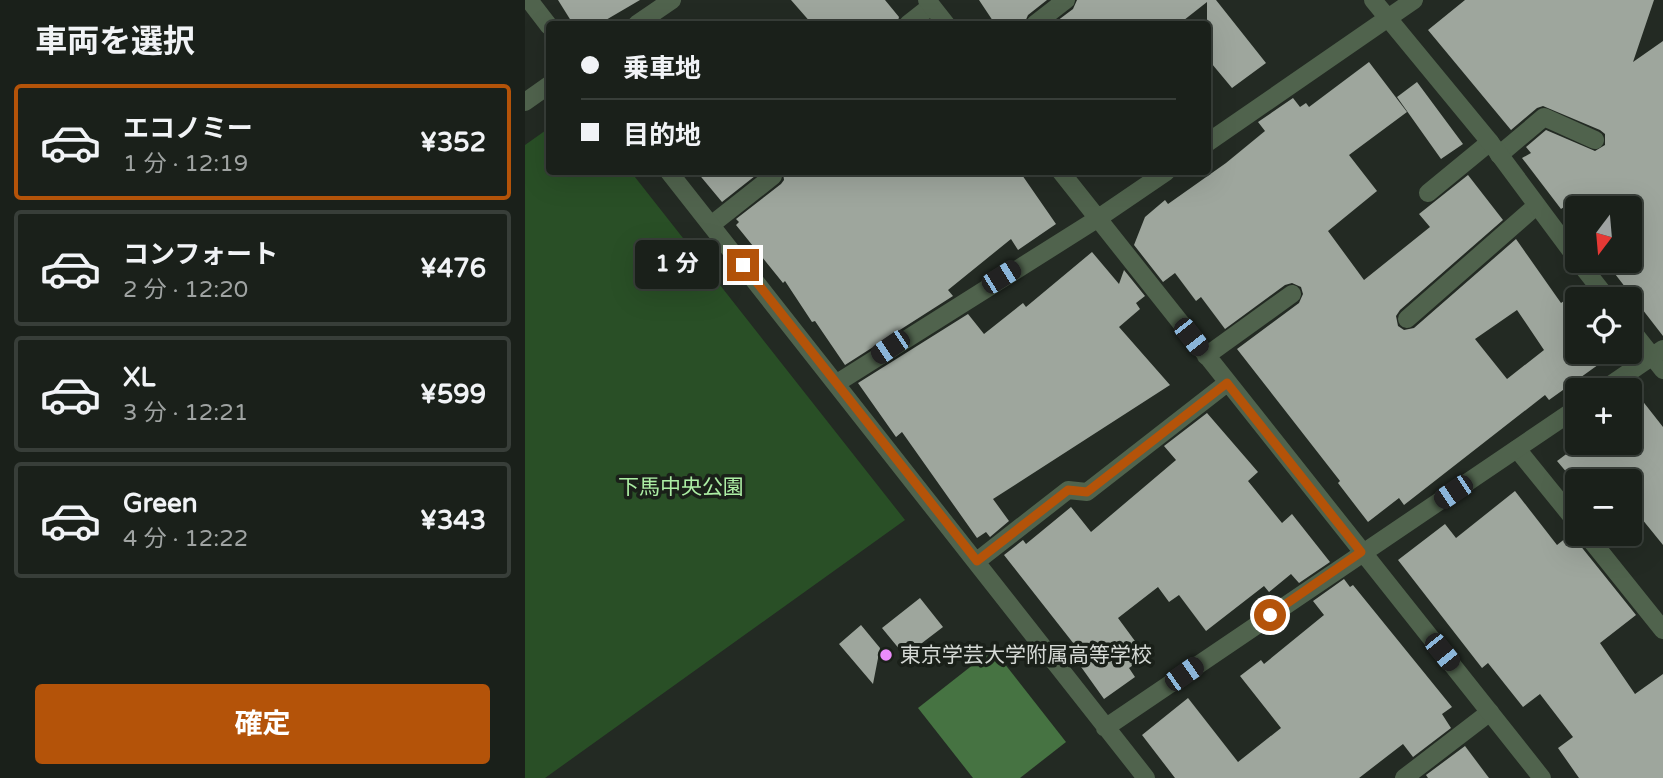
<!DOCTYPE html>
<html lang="ja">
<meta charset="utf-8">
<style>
:root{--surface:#1a201a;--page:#232823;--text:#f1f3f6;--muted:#9fa3a2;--line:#383e39;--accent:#b45309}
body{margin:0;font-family:"Varela Round","Noto Sans JP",sans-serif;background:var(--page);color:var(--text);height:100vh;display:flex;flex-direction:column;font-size:26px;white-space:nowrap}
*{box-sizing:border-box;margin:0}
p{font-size:23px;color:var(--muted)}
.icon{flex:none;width:38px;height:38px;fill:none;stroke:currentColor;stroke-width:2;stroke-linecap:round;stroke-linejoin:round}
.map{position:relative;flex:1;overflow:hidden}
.sheet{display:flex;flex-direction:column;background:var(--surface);width:525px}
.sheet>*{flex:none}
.hud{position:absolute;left:21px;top:21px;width:665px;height:154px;border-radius:7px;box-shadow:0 7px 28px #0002,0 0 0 2px var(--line);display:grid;align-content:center;height:154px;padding:0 35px;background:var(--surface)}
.needle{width:46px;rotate:196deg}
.fabs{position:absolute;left:1040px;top:196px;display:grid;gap:14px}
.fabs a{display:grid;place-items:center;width:77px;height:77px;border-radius:7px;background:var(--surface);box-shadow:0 7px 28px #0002,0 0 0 2px var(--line);font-size:35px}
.end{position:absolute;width:32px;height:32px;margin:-16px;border:9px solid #b45309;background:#fff;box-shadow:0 0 0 4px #fff}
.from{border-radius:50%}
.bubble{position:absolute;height:49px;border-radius:7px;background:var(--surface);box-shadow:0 7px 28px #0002,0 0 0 2px var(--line);font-size:23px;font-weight:700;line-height:49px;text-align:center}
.car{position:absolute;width:21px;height:42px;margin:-21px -10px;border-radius:9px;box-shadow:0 0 5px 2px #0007;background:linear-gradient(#222 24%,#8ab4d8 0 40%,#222 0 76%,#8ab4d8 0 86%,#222 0)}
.hud b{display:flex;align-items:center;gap:24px;height:66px;font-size:26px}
.hud b+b{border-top:2px solid var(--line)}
.hud i{width:18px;height:18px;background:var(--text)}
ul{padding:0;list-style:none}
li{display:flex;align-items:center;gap:21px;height:116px;margin:0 14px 10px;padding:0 21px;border:4px solid var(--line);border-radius:7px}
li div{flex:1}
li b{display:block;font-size:26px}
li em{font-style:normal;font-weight:700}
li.selected{border-color:var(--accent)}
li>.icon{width:63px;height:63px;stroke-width:1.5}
h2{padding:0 35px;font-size:32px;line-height:84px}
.cta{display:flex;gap:14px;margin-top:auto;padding:14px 35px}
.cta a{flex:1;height:80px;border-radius:7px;background:var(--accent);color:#fff;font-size:28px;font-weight:700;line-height:80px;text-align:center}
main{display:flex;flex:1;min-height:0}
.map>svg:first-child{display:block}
.green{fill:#294f26}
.water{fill:#467342}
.building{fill:#9ea69d;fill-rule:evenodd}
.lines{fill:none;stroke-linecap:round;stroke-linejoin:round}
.service{stroke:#50634d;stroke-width:18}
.minor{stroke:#50634d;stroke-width:18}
.tertiary{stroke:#50634d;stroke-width:18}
.route{stroke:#b45309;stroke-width:9}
.poi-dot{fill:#ec8cfb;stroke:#1a2019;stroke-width:2.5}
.labels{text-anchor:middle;stroke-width:7;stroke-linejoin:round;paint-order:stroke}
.park-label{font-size:21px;fill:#aceea4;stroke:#1a2019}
.poi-label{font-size:21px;fill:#d5d9d5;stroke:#1a2019;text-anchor:start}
</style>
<main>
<section class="sheet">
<h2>車両を選択</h2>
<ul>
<li class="selected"><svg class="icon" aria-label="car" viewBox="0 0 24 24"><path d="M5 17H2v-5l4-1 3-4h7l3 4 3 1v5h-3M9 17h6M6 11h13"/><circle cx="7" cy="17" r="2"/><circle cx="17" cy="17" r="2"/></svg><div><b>エコノミー</b><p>1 分 · 12:19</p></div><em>¥352</em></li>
<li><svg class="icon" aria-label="car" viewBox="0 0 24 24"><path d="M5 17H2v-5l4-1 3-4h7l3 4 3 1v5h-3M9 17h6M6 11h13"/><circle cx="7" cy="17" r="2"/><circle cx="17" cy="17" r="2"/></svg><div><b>コンフォート</b><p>2 分 · 12:20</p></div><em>¥476</em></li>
<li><svg class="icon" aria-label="car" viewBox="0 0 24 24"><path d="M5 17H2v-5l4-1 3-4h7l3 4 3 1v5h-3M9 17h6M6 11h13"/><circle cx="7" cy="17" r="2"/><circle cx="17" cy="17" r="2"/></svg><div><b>XL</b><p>3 分 · 12:21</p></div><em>¥599</em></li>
<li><svg class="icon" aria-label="car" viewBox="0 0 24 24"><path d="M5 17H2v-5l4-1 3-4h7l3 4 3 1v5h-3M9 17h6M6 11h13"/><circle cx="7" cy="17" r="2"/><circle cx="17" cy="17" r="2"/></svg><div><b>Green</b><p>4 分 · 12:22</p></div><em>¥343</em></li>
</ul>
<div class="cta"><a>確定</a></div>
</section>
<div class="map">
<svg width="1138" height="778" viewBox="0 0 1138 778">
<rect width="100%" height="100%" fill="#232a23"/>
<!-- green -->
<path class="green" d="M24 128V172H106L380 520 20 778H0V145Z"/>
<!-- water -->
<path class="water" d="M468 649 541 742 495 778H448L393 708Z"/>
<!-- building -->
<path class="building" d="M33 0H115L74 24H48Z
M266 0H360L374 17 372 24H287Z
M454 0H522L503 15 499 24H470Z
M552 0H691L741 63 707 88 682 58V2L654 24H528L548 9Z
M940 0H1129L1108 62 1138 41V336L1080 261H1104V208H1044L1042 205 1036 209 997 158 1006 153 1001 147 1021 130 1070 151 1080 145V134L1075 130 1018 106 1012 108 986 130 903 30Z
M844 62 882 112 824 155 852 191 803 231 839 280 905 227 894 214 943 175 978 220 875 310 871 316 873 326 879 330 889 328 991 239 1036 303 1039 301 1052 320V352H1091L1024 400 1020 395 879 505 874 498 843 522 813 483 815 481 712 349 774 303 778 294 776 287 767 283 760 285 700 329 676 297 671 301 650 273 638 282 609 245 620 217 640 200 643 204 701 163 740 131 733 122 768 98 775 107 781 103 784 107ZM992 310 1019 350 982 379 950 339Z
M892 82 938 144 916 159 872 97Z
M172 172H235L197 202Z
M258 172H495L531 224 493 250 486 239 423 290 428 296 320 365 290 321 287 322 260 281 258 283 211 225 214 222 211 219 256 184 259 180Z
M567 252 594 284 599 270 620 296 611 303 615 309 594 327 645 385 468 499 484 521 465 537 461 532 452 538 377 432 371 437 333 383 443 314 459 334 498 303 501 307Z
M1105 385 1138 427V545L1104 503V481H1049L1032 461 1056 443H1104Z
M682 413 733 472 723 481 757 523 767 514 805 562 774 583 766 574 744 592 739 586 681 631 654 595 644 602 633 587 593 618 621 656 604 668 610 677 579 699 549 657 556 653 479 555 498 540 501 544 546 507 566 532 651 460 639 446Z
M990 491 1032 545 1046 534 1111 615 1075 643 1110 694 1138 674V778H1054L1033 748 1048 737 1015 694 998 707 963 663 957 668 873 560 920 524 931 538Z
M819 579 825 587 828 585 927 707 917 714 926 728 888 757 878 744 834 778H650L617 735 663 698 713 762 756 728 715 676 736 660 739 664 799 615 788 601Z
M395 598 418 627 380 656 357 628Z
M336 625 355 648 348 684 314 644Z
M940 746 964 778H903L901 775Z"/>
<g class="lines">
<!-- service -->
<path class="service" d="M383 24 406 6
M510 24 541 0
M974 155 1019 117 1070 140
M903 193 965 142
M186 225 248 176
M882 319 1011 206
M992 449 1052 523
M1061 534 1138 630
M879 778 965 712"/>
<!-- minor -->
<path class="minor" d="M4 0 24 26
M402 0 421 24
M848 0 965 142 1052 259
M682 143 889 0
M144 172 621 778
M536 172 1017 778
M1053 261 1083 299
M1104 327 1138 370
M681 356 767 294
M312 383 572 219 641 172
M1078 390 1138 349
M452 561 543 490 562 492 702 383
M580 728 1052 408"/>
<!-- tertiary -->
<path class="tertiary" d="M112 24 147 0
M0 102 24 85"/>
</g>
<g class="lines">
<!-- route -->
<path class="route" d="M218 265 452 561 543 490 562 492 702 383 836 552 745 615"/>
</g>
<!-- markers -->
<circle class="poi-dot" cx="361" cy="655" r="7"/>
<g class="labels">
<!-- park labels -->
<g class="park-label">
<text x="156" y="494">下馬中央公園</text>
</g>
<!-- poi labels -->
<g class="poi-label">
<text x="375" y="662">東京学芸大学附属高等学校</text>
</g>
</g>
</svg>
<div class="fabs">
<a><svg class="needle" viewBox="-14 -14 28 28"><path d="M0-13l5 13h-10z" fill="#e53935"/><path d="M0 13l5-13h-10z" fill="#9fa3a2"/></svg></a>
<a><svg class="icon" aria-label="locate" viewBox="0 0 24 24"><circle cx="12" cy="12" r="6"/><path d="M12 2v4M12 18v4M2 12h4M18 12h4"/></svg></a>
<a>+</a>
<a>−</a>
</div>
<i class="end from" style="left:745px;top:615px"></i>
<i class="end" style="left:218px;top:265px"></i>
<div class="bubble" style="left:110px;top:240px;width:84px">1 分</div>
<i class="car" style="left:476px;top:277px;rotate:58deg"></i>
<i class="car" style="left:666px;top:337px;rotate:142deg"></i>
<i class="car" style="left:365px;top:347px;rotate:236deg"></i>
<i class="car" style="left:928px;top:492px;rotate:236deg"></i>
<i class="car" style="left:917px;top:652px;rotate:141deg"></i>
<i class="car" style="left:659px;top:674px;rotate:55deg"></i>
<div class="hud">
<b><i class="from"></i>乗車地</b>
<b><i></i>目的地</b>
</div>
</div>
</main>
